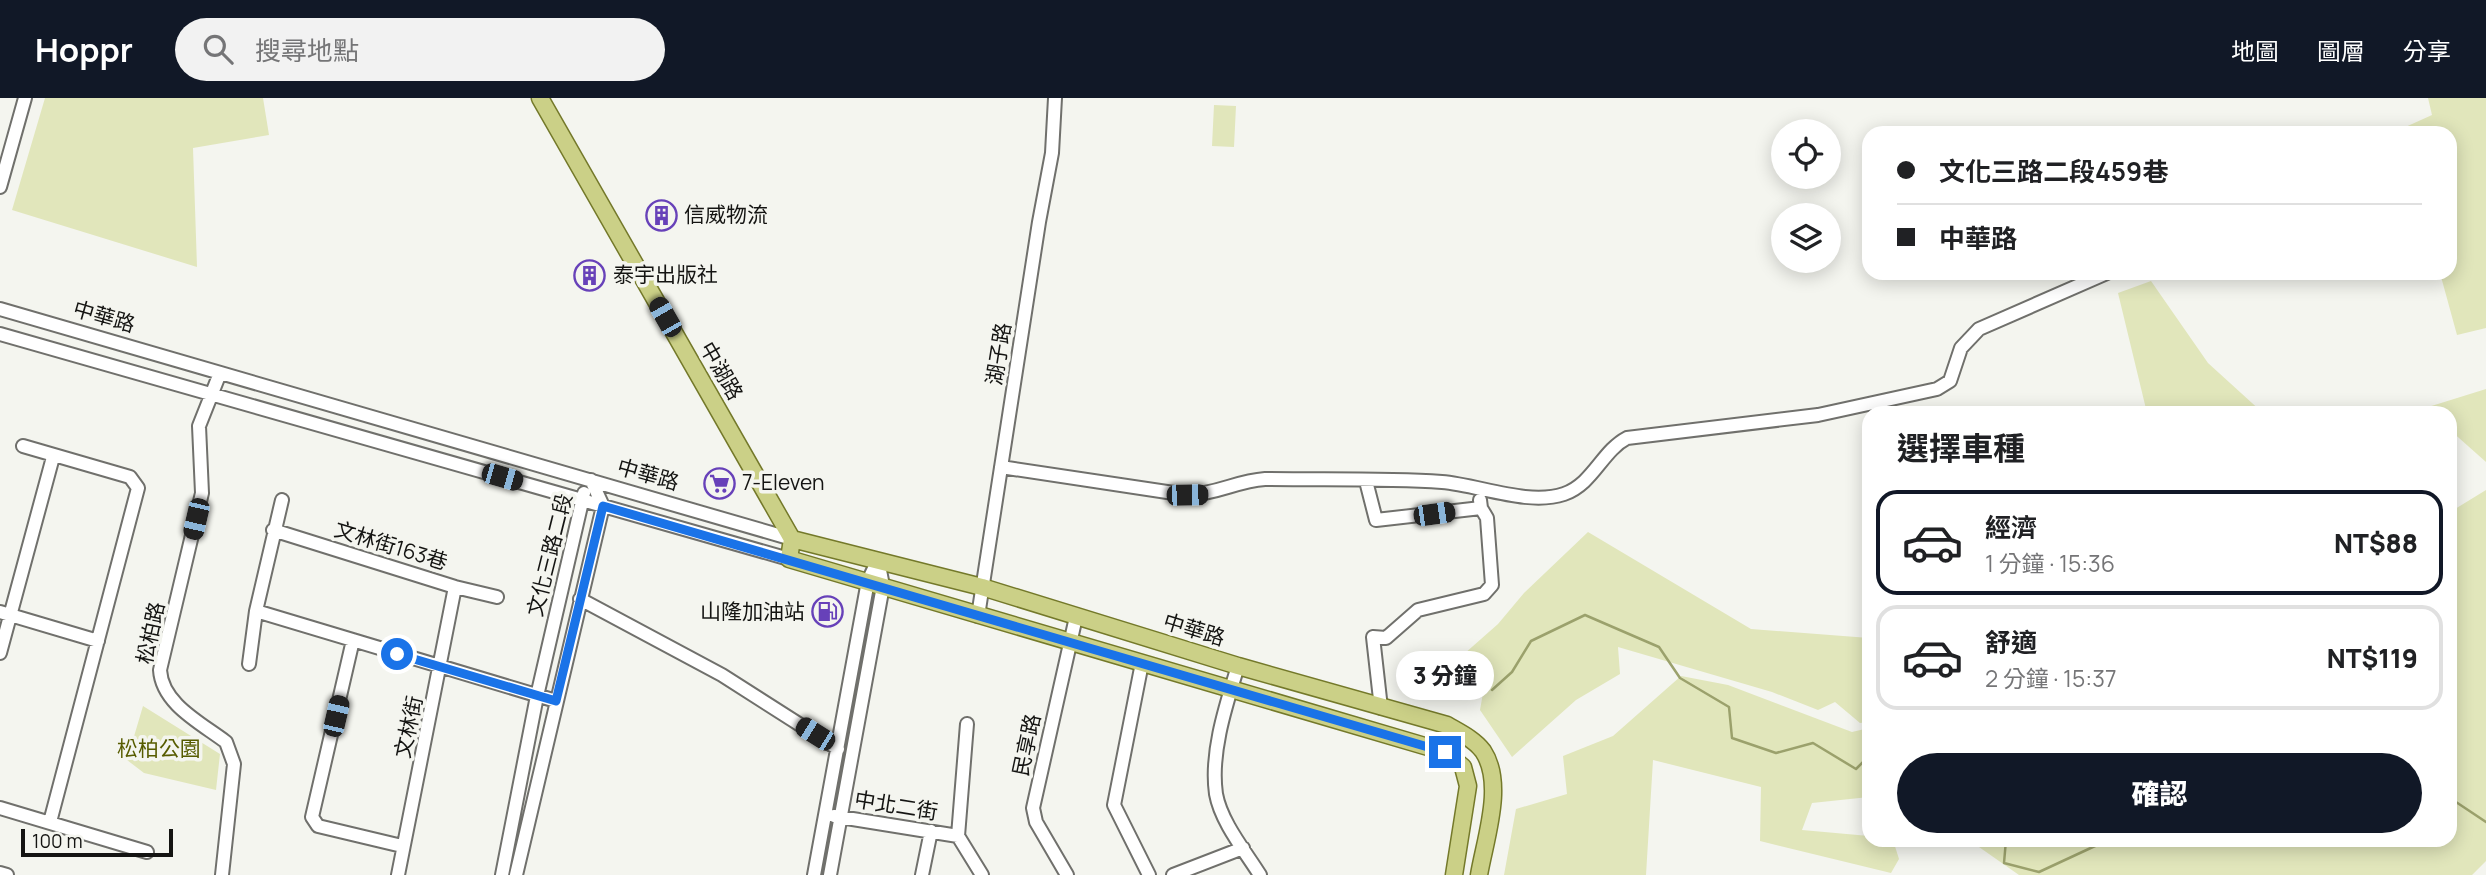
<!DOCTYPE html>
<html lang="zh-TW">
<meta charset="utf-8">
<style>
:root{--surface:#fff;--page:#f2f2f2;--text:#202124;--muted:#757577;--line:#e0e0e0;--accent:#111827}
body{margin:0;font-family:Manrope,"Noto Sans TC",sans-serif;background:var(--page);color:var(--text);height:100vh;display:flex;flex-direction:column;font-size:26px;white-space:nowrap}
*{box-sizing:border-box;margin:0}
p{font-size:23px;color:var(--muted)}
.icon{flex:none;width:38px;height:38px;fill:none;stroke:currentColor;stroke-width:2;stroke-linecap:round;stroke-linejoin:round}
.map{position:relative;flex:1;overflow:hidden}
.panel{position:absolute;left:1862px;top:308px;width:595px;height:441px;display:flex;flex-direction:column;background:var(--surface);border-radius:21px;box-shadow:0 4px 18px #0003}
.panel>*{flex:none}
.guide{position:absolute;left:1862px;top:28px;width:595px;height:154px;border-radius:21px;box-shadow:0 4px 18px #0003;display:grid;align-content:center;height:154px;padding:0 35px;background:var(--surface)}
.controls{position:absolute;left:1771px;top:21px;display:grid;gap:14px}
.controls a{display:grid;place-items:center;width:70px;height:70px;border-radius:50%;background:var(--surface);box-shadow:0 4px 18px #0003;font-size:35px}
.scale{position:absolute;left:21px;bottom:18px;width:152px;box-sizing:border-box;padding-left:7px;border:4px solid #141412;border-top:0;font-size:19px;line-height:24px;white-space:nowrap;color:#141412;-webkit-text-stroke:5px #f4f5ef;paint-order:stroke}
.end{position:absolute;width:32px;height:32px;margin:-16px;border:9px solid #1a73e8;background:#fff;box-shadow:0 0 0 4px #fff}
.from{border-radius:50%}
.bubble{position:absolute;height:49px;border-radius:24px;background:var(--surface);box-shadow:0 4px 18px #0003;font-size:23px;font-weight:800;line-height:49px;text-align:center}
.car{position:absolute;width:21px;height:42px;margin:-21px -10px;border-radius:9px;box-shadow:0 0 5px 2px #0007;background:linear-gradient(#222 24%,#8ab4d8 0 40%,#222 0 76%,#8ab4d8 0 86%,#222 0)}
.guide b{display:flex;align-items:center;gap:24px;height:66px;font-size:26px}
.guide b+b{border-top:2px solid var(--line)}
.guide i{width:18px;height:18px;background:var(--text)}
ul{padding:0;list-style:none}
li{display:flex;align-items:center;gap:21px;height:105px;margin:0 14px 10px;padding:0 21px;border:4px solid var(--line);border-radius:21px}
li div{flex:1}
li b{display:block;font-size:26px}
li em{font-style:normal;font-weight:800}
li.active{border-color:var(--accent)}
li>.icon{width:63px;height:63px;stroke-width:1.5}
h2{padding:0 35px;font-size:32px;line-height:84px}
.cta{display:flex;gap:14px;margin-top:auto;padding:14px 35px}
.cta a{flex:1;height:80px;border-radius:42px;background:var(--accent);color:#fff;font-size:28px;font-weight:800;line-height:80px;text-align:center}
header{display:flex;align-items:center;gap:42px;box-sizing:border-box;height:98px;padding:0 35px;background:var(--accent);color:#fff}
header strong{font-size:33px}
nav{display:flex;gap:38px;margin-inline-start:auto;font-size:24px}
.search{width:490px;height:63px;background:var(--page);display:flex;align-items:center;gap:18px;box-sizing:border-box;padding:0 24px;border-radius:38px;color:var(--muted);font-size:26px}
.map>svg:first-child{display:block}
.green{fill:#e1e6bb}
.lines{fill:none;stroke-linecap:round;stroke-linejoin:round}
.stream{stroke:#9ba16c;stroke-width:2.5}
.minor-casing{stroke:#70706c;stroke-width:16}
.major-casing{stroke:#74792a;stroke-width:19}
.minor{stroke:#fff;stroke-width:12}
.major{stroke:#cbd087;stroke-width:16}
.route{stroke:#1a73e8;stroke-width:9}
.labels{text-anchor:middle;stroke-width:7;stroke-linejoin:round;paint-order:stroke}
.poi-label{font-size:21px;fill:#141412;stroke:#f4f5ef;text-anchor:start}
.street-label{font-size:21px;fill:#141412;stroke:#f4f5ef}
.park-label{font-size:21px;fill:#575c00;stroke:#f4f5ef}
</style>
<header>
<strong>Hoppr</strong>
<div class="search"><svg class="icon" aria-label="search" viewBox="0 0 24 24"><circle cx="10" cy="10" r="6"/><path d="M15 15l6 6"/></svg>搜尋地點</div>
<nav><a>地圖</a><a>圖層</a><a>分享</a></nav>
</header>
<div class="map">
<svg width="2486" height="777" viewBox="0 0 2486 777">
<rect width="100%" height="100%" fill="#f4f5ef"/>
<!-- green -->
<path class="green" d="M45 0H263L269 37 193 50 197 169 12 112Z
M2428 0H2486V230L2457 237 2440 175H2450V35H2402L2401 31 2432 17Z
M1214 7 1236 8 1234 49 1212 48Z
M2151 183 2208 265 2263 315H2147L2118 195Z
M2486 291V364L2450 332V315H2431L2425 310Z
M2486 392V763L2472 777H2019L1969 742H2450V405L2455 411Z
M1588 434 1751 531 1869 540V624L1860 625 1835 604 1818 612 1772 594 1618 549 1620 576 1576 602 1512 659 1480 612 1483 595 1464 556 1498 526 1524 495Z
M1681 578 1728 587 1852 634 1869 630V699L1812 705 1802 732 1869 738V742H1893L1899 761 1891 775 1760 743 1761 689 1653 662 1646 777H1504L1516 711 1567 696 1563 658 1613 638Z
M143 608 220 656 216 692 144 675 127 662Z"/>
<g class="lines">
<!-- stream -->
<path class="stream" d="M1492 592 1512 574 1531 543 1585 517 1659 549 1680 580 1729 609 1732 640 1776 655 1813 645 1856 671 1869 658
M2450 687 2456 704 2486 724
M2006 742 2004 765 2039 774 2108 742"/>
<defs>
<path id="minor" d="M0 89 25 0
M0 211 792 441
M0 236 789 461
M220 275 199 328 202 395 160 572C162 606 201 625 226 644L234 666 222 777
M23 348 130 379 138 390 50 724
M1001 369 1187 397C1218 396 1236 383 1265 381 1324 382 1383 380 1442 384 1479 387 1528 408 1564 396 1593 386 1602 353 1627 340L1818 317 1937 291 1950 283 1961 250 1979 231 2107 175
M1366 383 1376 422 1481 410 1480 402
M273 432 455 489 497 499
M580 501 722 577 838 651
M256 513 556 603
M0 514 98 543
M978 518 1039 124 1052 55 1055 0
M353 542 312 719 318 728 402 748
M0 555 53 359
M1142 565 1114 707 1149 777
M249 566 256 513 282 402
M1238 568C1226 607 1210 655 1216 696 1221 724 1245 753 1260 777
M1381 610 1373 539 1386 540 1418 512 1484 496 1492 487 1487 420 1481 410
M0 710 147 754
M834 718 958 738 982 777
M958 738 967 626
M0 775 7 777
M398 777 455 489
M502 777 537 598 584 395
M516 777 603 408 591 382
M814 777 868 483 878 462
M830 777 883 488 878 462
M922 777 931 733
M1067 777 1036 724 1033 710 1076 519
M1173 777 1243 750"/>
<path id="major" d="M540 0 792 441 789 461 1445 654 1463 669 1468 688 1454 777
M792 441 982 489 1238 568 1447 627C1459 634 1474 641 1483 653 1505 686 1485 741 1479 777"/>
</defs>
<!-- minor casing -->
<use href="#minor" class="minor-casing"/>
<!-- major casing -->
<use href="#major" class="major-casing"/>
<!-- minor -->
<use href="#minor" class="minor"/>
<!-- major -->
<use href="#major" class="major"/>
</g>
<g class="lines">
<!-- route -->
<path class="route" d="M397 556 556 603 603 408 1445 654"/>
</g>
<!-- icons -->
<defs>
<symbol id="building-ring" viewBox="-11 -11 22 22"><circle r="9.5" fill="#f4f5ef" stroke="#6741b9" stroke-width="1.5"/><path d="M-4-6H4V6H1V3H-1V6H-4ZM-2.5-4.3h1.7v1.8h-1.7ZM.8-4.3h1.7v1.8H.8ZM-2.5-1h1.7V.8h-1.7ZM.8-1h1.7V.8H.8Z" fill="#6741b9"/></symbol>
<symbol id="supermarket-ring" viewBox="-11 -11 22 22"><circle r="9.5" fill="#f4f5ef" stroke="#6741b9" stroke-width="1.5"/><path d="M-6-5.5h2.5l.6 2H6L4.5 2H-2.5L-4.4-4H-6ZM-1.5 3.2a1.3 1.3 0 1 0 .1 0ZM3 3.2a1.3 1.3 0 1 0 .1 0Z" fill="#6741b9"/></symbol>
<symbol id="fuel-ring" viewBox="-11 -11 22 22"><circle r="9.5" fill="#f4f5ef" stroke="#6741b9" stroke-width="1.5"/><path d="M-5.5-6h7V0h2V4h1.3V-2.5L3-4.5l.8-.8L6-3V5H2.5V1h-1V6h-7ZM-4.2-4.7v3.2H.2V-4.7Z" fill="#6741b9"/></symbol>
</defs>
<g fill-rule="evenodd">
<use href="#building-ring" x="644" y="100" width="35" height="35"/>
<use href="#building-ring" x="572" y="160" width="35" height="35"/>
<use href="#supermarket-ring" x="702" y="368" width="35" height="35"/>
<use href="#fuel-ring" x="810" y="496" width="35" height="35"/>
</g>
<g class="labels">
<!-- poi labels -->
<g class="poi-label">
<text x="684" y="124">信威物流</text>
<text x="613" y="184">泰宇出版社</text>
<text x="742" y="392">7-Eleven</text>
<text x="805" y="521" text-anchor="end">山隆加油站</text>
</g>
<!-- street labels -->
<g class="street-label">
<text transform="translate(104 219) rotate(16)" y="7">中華路</text>
<text transform="translate(999 256) rotate(-81)" y="7">湖子路</text>
<text transform="translate(721 273) rotate(60)" y="7">中湖路</text>
<text transform="translate(648 377) rotate(16)" y="7">中華路</text>
<text transform="translate(391 448) rotate(17)" y="7">文林街163巷</text>
<text transform="translate(550 457) rotate(-76)" y="7">文化三路二段</text>
<text transform="translate(1194 532) rotate(17)" y="7">中華路</text>
<text transform="translate(151 535) rotate(-78)" y="7">松柏路</text>
<text transform="translate(409 629) rotate(-78)" y="7">文林街</text>
<text transform="translate(1027 647) rotate(-78)" y="7">民享路</text>
<text transform="translate(896 708) rotate(9)" y="7">中北二街</text>
</g>
<!-- park labels -->
<g class="park-label">
<text x="159" y="658">松柏公園</text>
</g>
</g>
</svg>
<div class="controls">
<a><svg class="icon" aria-label="locate" viewBox="0 0 24 24"><circle cx="12" cy="12" r="6"/><path d="M12 2v4M12 18v4M2 12h4M18 12h4"/></svg></a>
<a><svg class="icon" aria-label="layers" viewBox="0 0 24 24"><path d="M12 4l9 5-9 5-9-5zM3 14l9 5 9-5"/></svg></a>
</div>
<div class="scale">100 m</div>
<i class="end from" style="left:397px;top:556px"></i>
<i class="end" style="left:1445px;top:654px"></i>
<div class="bubble" style="left:1396px;top:553px;width:98px">3 分鐘</div>
<i class="car" style="left:665px;top:219px;rotate:330deg"></i>
<i class="car" style="left:502px;top:379px;rotate:106deg"></i>
<i class="car" style="left:1187px;top:397px;rotate:89deg"></i>
<i class="car" style="left:1434px;top:416px;rotate:82deg"></i>
<i class="car" style="left:196px;top:421px;rotate:193deg"></i>
<i class="car" style="left:336px;top:618px;rotate:13deg"></i>
<i class="car" style="left:815px;top:636px;rotate:302deg"></i>
<div class="guide">
<b><i class="from"></i>文化三路二段459巷</b>
<b><i></i>中華路</b>
</div>
<section class="panel">
<h2>選擇車種</h2>
<ul>
<li class="active"><svg class="icon" aria-label="car" viewBox="0 0 24 24"><path d="M5 17H2v-5l4-1 3-4h7l3 4 3 1v5h-3M9 17h6M6 11h13"/><circle cx="7" cy="17" r="2"/><circle cx="17" cy="17" r="2"/></svg><div><b>經濟</b><p>1 分鐘 · 15:36</p></div><em>NT$88</em></li>
<li><svg class="icon" aria-label="car" viewBox="0 0 24 24"><path d="M5 17H2v-5l4-1 3-4h7l3 4 3 1v5h-3M9 17h6M6 11h13"/><circle cx="7" cy="17" r="2"/><circle cx="17" cy="17" r="2"/></svg><div><b>舒適</b><p>2 分鐘 · 15:37</p></div><em>NT$119</em></li>
</ul>
<div class="cta"><a>確認</a></div>
</section>
</div>
